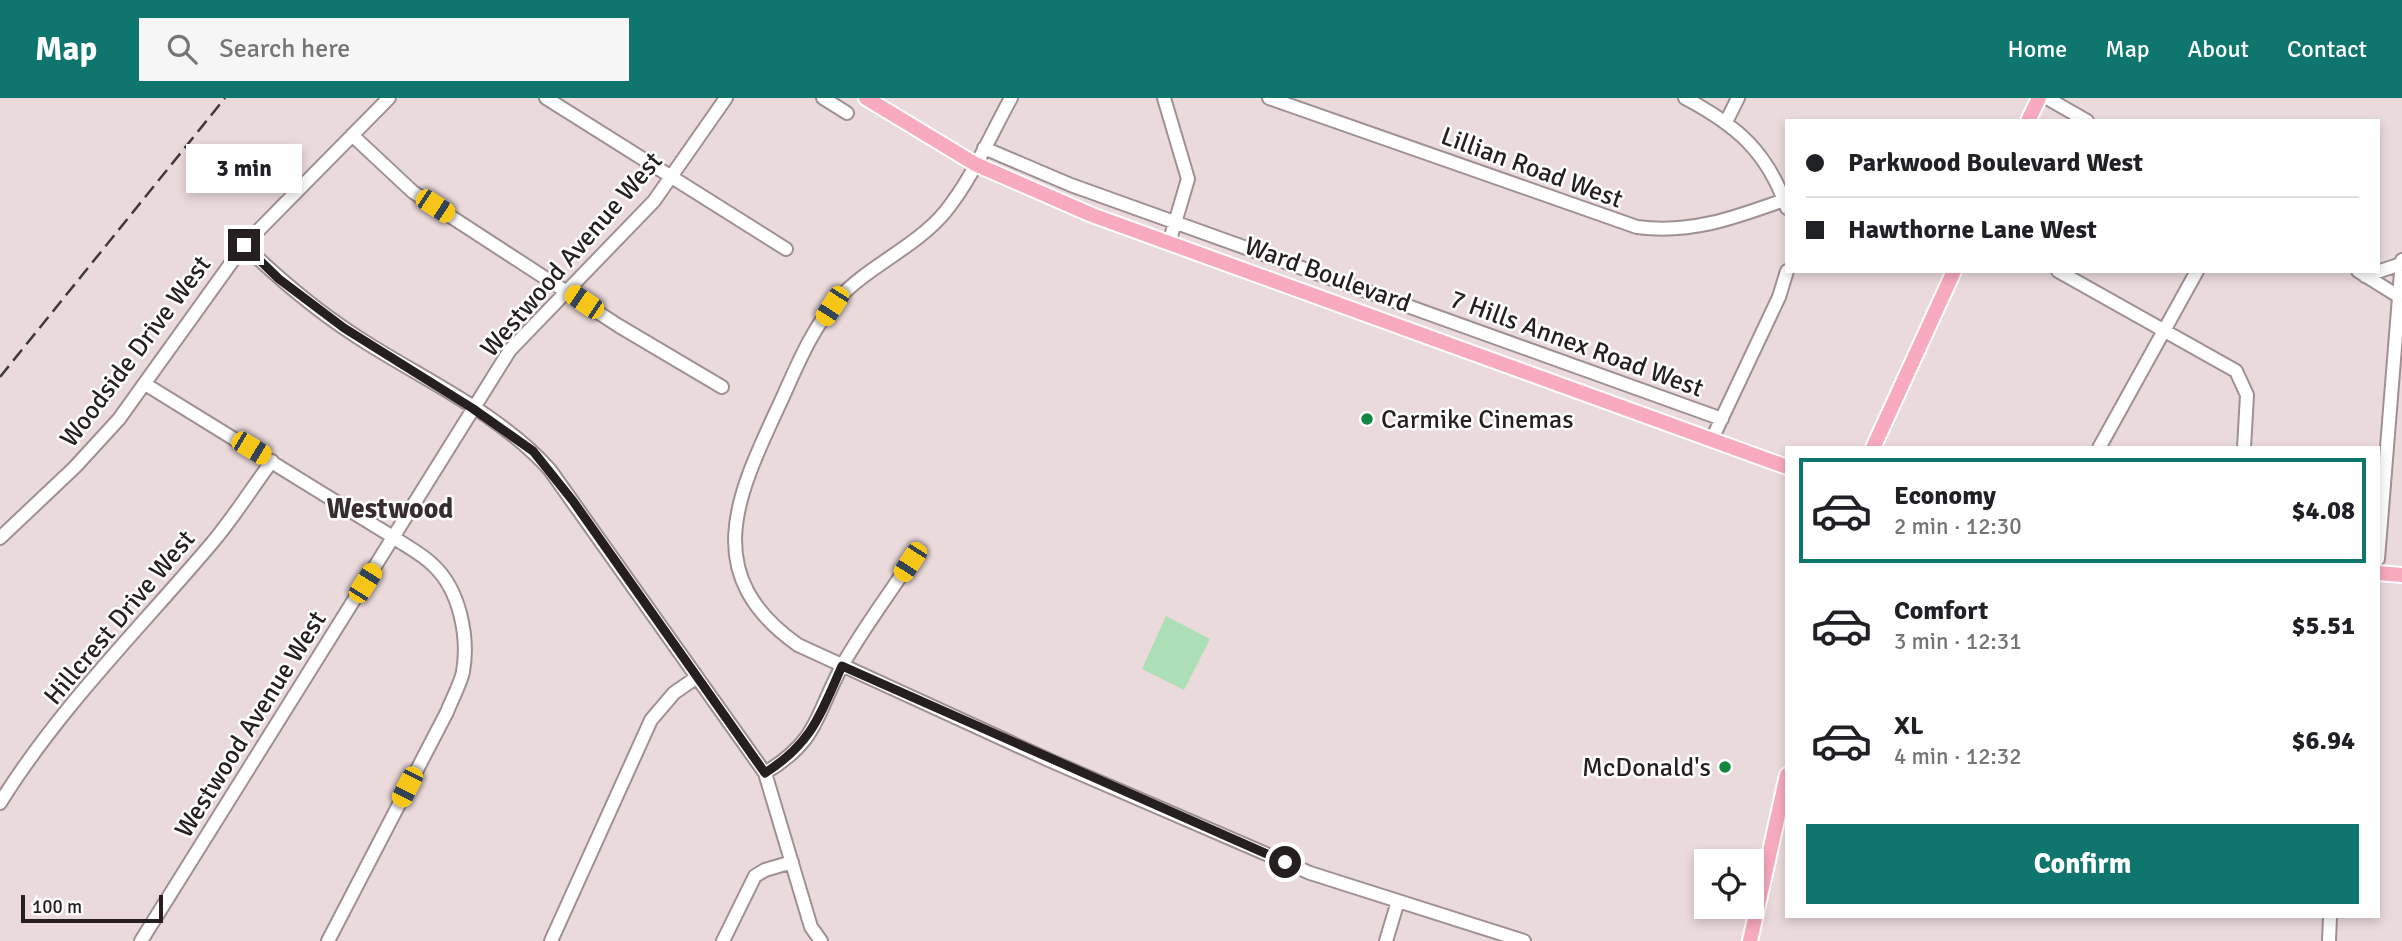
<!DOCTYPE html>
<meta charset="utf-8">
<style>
:root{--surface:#fff;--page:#f6f6f6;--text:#202124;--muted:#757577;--line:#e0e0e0;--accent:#0f766e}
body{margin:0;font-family:Signika,sans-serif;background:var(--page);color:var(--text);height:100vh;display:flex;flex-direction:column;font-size:26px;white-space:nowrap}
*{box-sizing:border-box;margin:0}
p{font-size:23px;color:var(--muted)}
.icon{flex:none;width:38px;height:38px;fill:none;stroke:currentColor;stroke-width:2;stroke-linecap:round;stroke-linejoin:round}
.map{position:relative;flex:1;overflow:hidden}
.panel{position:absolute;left:1785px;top:348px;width:595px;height:472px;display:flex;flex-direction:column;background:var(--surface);border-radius:0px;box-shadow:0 4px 10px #0003}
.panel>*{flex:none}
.hud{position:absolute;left:1785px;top:21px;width:595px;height:154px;border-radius:0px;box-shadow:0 4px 10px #0003;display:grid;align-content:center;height:154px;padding:0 21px;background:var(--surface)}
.controls{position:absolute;left:1694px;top:751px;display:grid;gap:14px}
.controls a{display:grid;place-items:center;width:70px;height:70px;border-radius:0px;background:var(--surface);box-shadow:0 4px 10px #0003;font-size:35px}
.scale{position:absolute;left:21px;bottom:18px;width:142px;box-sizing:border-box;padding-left:7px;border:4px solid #251f20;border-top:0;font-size:19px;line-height:24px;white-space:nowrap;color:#251f20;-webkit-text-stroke:5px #fff;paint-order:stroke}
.end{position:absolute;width:32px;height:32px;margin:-16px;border:9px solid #251f20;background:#fff;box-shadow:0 0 0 4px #fff}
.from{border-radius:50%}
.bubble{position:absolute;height:49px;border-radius:0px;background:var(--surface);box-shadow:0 4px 10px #0003;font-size:23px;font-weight:700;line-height:49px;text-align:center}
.car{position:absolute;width:21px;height:42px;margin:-21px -10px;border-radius:9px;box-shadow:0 0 5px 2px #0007;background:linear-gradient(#f5c518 24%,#345 0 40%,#f5c518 0 76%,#345 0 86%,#f5c518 0)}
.hud b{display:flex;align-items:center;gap:24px;height:66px;font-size:26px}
.hud b+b{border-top:2px solid var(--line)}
.hud i{width:18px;height:18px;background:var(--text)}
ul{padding:12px 0 0;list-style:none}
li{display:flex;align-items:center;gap:21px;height:105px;margin:0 14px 10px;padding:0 7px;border:4px solid transparent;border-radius:0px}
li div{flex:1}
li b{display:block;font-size:26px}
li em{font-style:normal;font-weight:700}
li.on{border-color:var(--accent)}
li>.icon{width:63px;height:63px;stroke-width:1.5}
.cta{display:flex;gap:14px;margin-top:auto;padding:14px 21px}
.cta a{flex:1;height:80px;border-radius:0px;background:var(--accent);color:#fff;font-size:28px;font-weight:700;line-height:80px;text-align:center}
header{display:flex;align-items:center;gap:42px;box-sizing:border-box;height:98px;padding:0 35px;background:var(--accent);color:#fff}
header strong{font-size:33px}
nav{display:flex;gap:38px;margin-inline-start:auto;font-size:24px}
.search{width:490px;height:63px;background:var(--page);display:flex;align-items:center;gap:18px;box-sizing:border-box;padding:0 24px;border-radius:0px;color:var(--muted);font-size:26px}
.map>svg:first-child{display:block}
.green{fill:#acdfb5}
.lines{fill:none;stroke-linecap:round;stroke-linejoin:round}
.minor-casing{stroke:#9f9092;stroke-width:16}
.major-casing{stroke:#fff;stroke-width:18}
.minor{stroke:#fff;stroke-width:12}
.major{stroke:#f8aabe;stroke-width:14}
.rail{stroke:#40393a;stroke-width:2.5;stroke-dasharray:14 7;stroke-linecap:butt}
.route{stroke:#251f20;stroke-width:9}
.poi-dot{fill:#13863f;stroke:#fff;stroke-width:2.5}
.labels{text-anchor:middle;stroke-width:5;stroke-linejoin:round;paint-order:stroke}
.street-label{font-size:26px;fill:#251f20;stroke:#fff}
.poi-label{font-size:26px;fill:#251f20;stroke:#fff;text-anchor:start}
.neighbourhood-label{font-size:28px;font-weight:bold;fill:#382c2e;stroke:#fff}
</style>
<header>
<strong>Map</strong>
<div class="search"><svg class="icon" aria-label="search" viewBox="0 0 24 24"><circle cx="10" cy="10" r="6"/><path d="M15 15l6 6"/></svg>Search here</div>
<nav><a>Home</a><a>Map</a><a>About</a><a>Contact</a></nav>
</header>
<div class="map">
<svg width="2402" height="843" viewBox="0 0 2402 843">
<rect width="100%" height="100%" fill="#ebdadc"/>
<!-- green -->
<path class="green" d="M1166 518 1210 541 1184 592 1142 571Z"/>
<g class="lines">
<defs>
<path id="minor" d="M546 0 786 151
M823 0 847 15
M1011 0C990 38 972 81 945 114 916 149 868 168 838 201 812 230 797 268 781 303 739 394 696 475 798 547L1051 663 1310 775 1524 843
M1164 0 1188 81 1169 145
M1269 0 1637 129C1691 136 1734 120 1784 102
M1685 0C1736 27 1767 53 1787 110
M2047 0 2087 23
M1727 22 1738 0
M352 37 413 94 619 228 722 289
M984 50 1071 87 1722 321
M244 147C283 185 324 219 370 247 431 285 502 318 550 372L765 675 811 829 821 843
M2058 173 2236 273 2247 297 2244 350
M2358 173 2398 198
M2365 178 2401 166
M145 286 393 439C406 448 422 456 433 467 460 492 469 539 463 574 460 587 452 601 447 614L328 843
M1712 341 1779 199 1787 173
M2099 350 2197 173
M0 440 75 369 119 321 244 147 389 0
M2378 461 2402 162
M765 675C819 642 815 618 842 568 862 532 888 498 910 464
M0 705C59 610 141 529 212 445 234 419 252 390 272 363
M141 843 510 252 654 103 726 0
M551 843 651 622 674 595 697 579
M723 843 755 778 765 772 792 764
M1386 843 1398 803
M2329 843 2330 819"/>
<path id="major" d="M866 0 975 66 1092 117 1787 369
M2028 23 2039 0
M1873 350 1954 173
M2378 475 2402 477
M1750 843 1787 677"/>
</defs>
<!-- minor casing -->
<use href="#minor" class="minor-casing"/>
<!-- major casing -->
<use href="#major" class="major-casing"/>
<!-- minor -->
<use href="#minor" class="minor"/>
<!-- major -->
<use href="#major" class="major"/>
<!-- rail -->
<path class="rail" d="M0 279 225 0"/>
</g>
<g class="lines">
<!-- route -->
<path class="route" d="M244 147 279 181 344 230 472 310 533 353 573 403 765 675C812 645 820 617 842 568L1285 764"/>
</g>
<!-- markers -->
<g class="poi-dot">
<circle cx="1367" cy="321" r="7"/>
<circle cx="1725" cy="669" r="7"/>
</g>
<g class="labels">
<!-- street labels -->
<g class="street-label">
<text transform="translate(1532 69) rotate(20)" y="9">Lillian Road West</text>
<text transform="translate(571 156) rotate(-49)" y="9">Westwood Avenue West</text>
<text transform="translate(1328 176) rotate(20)" y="9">Ward Boulevard</text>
<text transform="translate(1577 245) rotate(20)" y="9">7 Hills Annex Road West</text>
<text transform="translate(135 253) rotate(-53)" y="9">Woodside Drive West</text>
<text transform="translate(119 519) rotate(-50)" y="9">Hillcrest Drive West</text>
<text transform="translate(250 626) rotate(-58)" y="9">Westwood Avenue West</text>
</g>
<!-- poi labels -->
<g class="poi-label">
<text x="1381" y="330">Carmike Cinemas</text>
<text x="1711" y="678" text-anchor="end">McDonald's</text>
</g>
<!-- neighbourhood labels -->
<g class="neighbourhood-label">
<text x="390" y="420">Westwood</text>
</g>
</g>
</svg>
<div class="controls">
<a><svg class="icon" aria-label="locate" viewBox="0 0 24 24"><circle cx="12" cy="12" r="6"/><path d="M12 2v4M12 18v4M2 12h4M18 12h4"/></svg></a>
</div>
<div class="scale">100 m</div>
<i class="end from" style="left:1285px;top:764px"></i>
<i class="end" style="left:244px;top:147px"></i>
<div class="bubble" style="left:186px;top:46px;width:116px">3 min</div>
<i class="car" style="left:435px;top:108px;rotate:123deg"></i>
<i class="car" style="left:584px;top:204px;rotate:304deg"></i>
<i class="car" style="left:832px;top:208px;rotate:213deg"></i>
<i class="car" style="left:251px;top:350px;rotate:121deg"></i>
<i class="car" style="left:910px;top:464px;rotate:213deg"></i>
<i class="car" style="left:365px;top:485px;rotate:32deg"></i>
<i class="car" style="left:407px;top:689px;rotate:207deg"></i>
<div class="hud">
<b><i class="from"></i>Parkwood Boulevard West</b>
<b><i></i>Hawthorne Lane West</b>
</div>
<section class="panel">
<ul>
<li class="on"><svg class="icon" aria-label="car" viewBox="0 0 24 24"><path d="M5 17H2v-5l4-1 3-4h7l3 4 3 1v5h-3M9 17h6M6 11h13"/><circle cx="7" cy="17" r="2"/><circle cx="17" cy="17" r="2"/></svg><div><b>Economy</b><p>2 min · 12:30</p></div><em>$4.08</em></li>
<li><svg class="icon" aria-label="car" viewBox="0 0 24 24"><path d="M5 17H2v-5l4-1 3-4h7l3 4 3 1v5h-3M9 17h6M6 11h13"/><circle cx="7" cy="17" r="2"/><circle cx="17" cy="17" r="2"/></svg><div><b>Comfort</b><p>3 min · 12:31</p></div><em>$5.51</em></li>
<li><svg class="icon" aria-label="car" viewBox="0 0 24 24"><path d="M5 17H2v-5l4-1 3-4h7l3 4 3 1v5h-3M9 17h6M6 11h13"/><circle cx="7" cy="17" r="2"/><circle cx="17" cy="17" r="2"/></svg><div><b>XL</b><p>4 min · 12:32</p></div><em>$6.94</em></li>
</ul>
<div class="cta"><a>Confirm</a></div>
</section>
</div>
